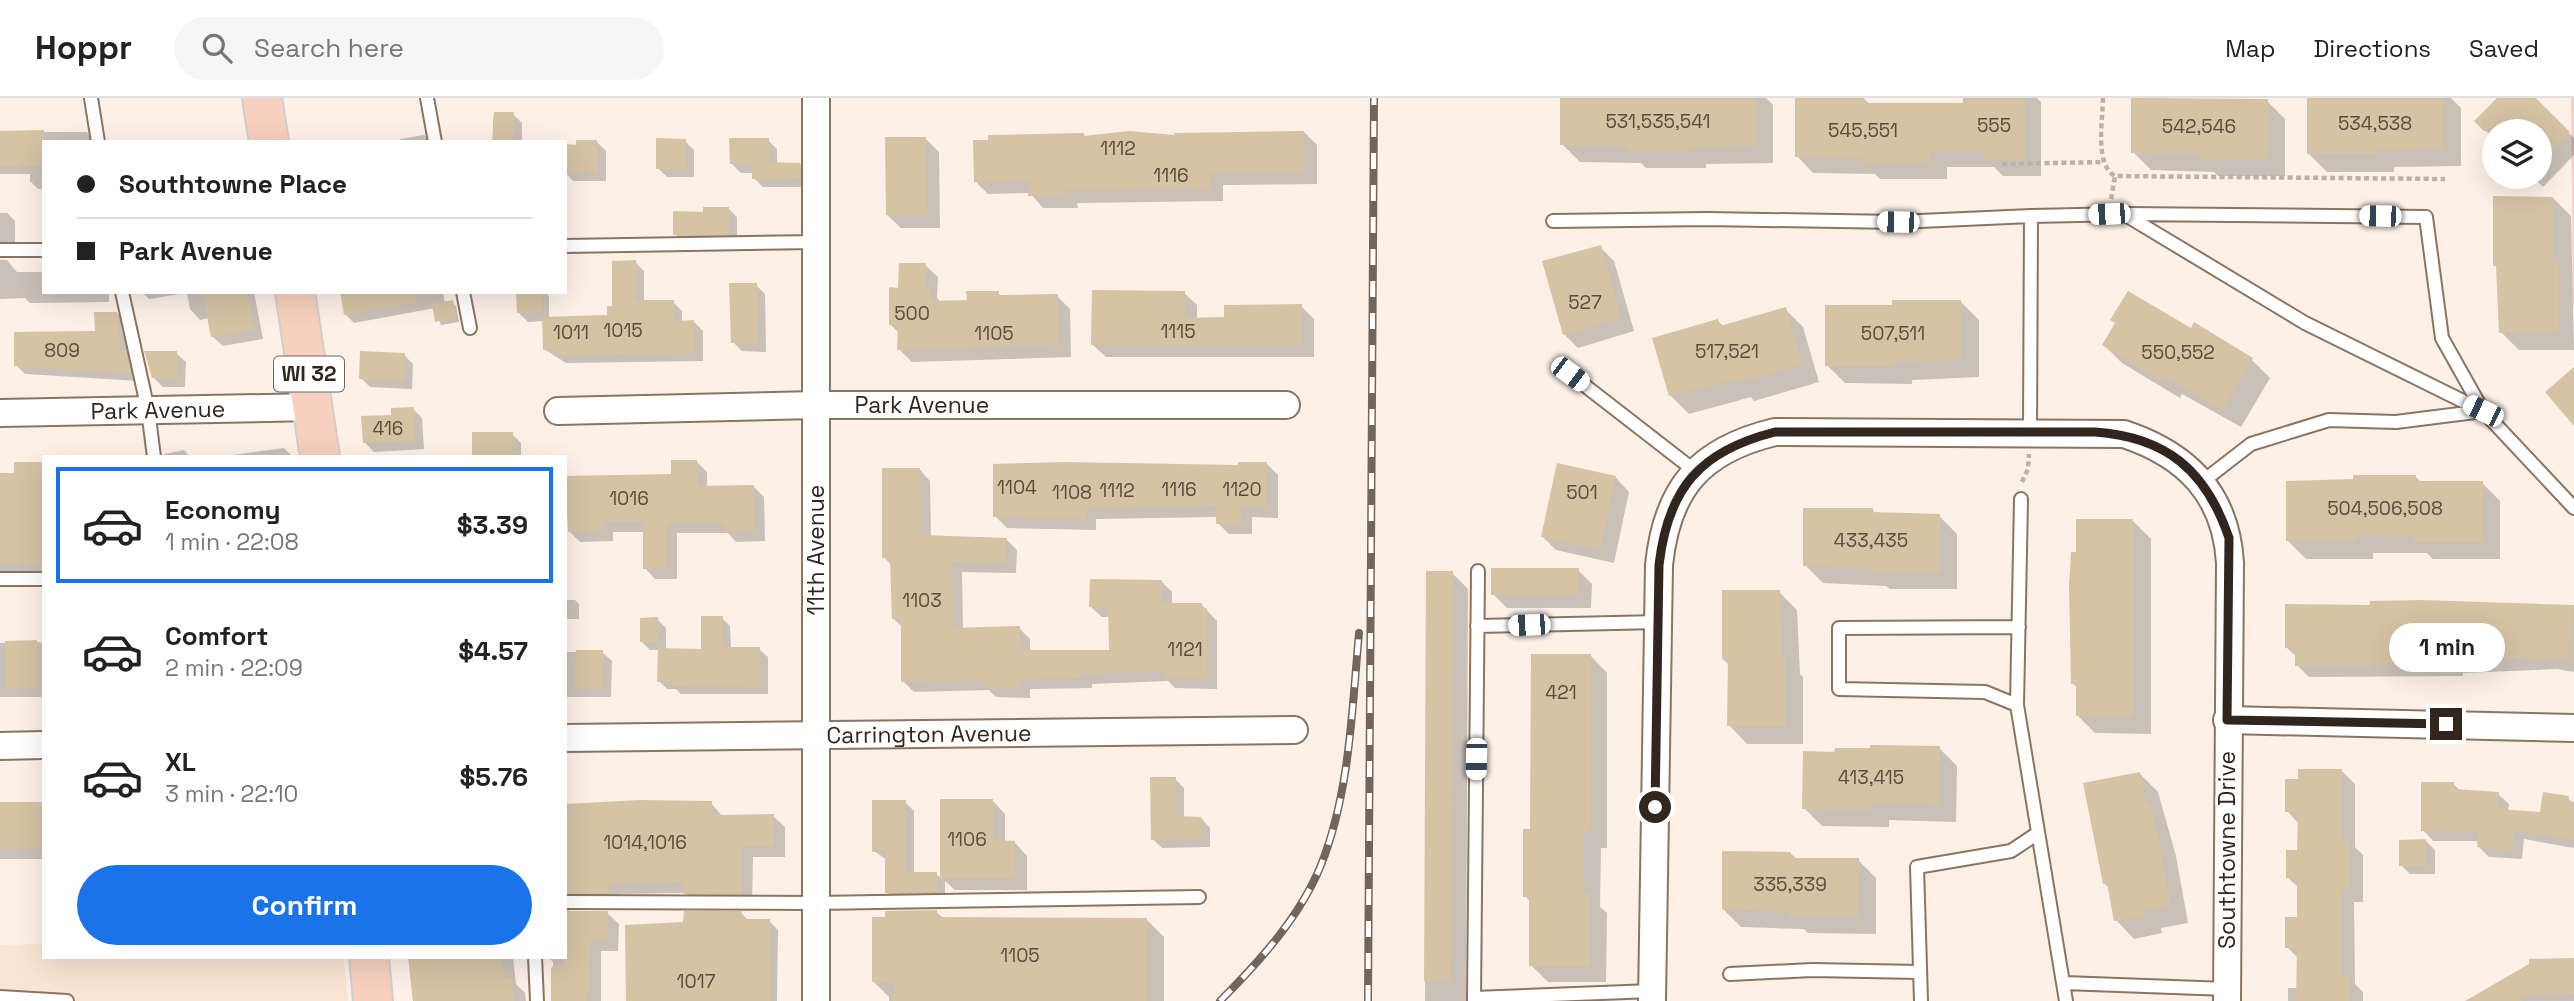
<!DOCTYPE html>
<meta charset="utf-8">
<style>
:root{--surface:#fff;--page:#f6f6f6;--text:#222;--muted:#767676;--line:#e0e0e0;--accent:#1a73e8}
body{margin:0;font-family:"Space Grotesk",sans-serif;background:var(--page);color:var(--text);height:100vh;display:flex;flex-direction:column;font-size:26px;white-space:nowrap}
*{box-sizing:border-box;margin:0}
p{font-size:23px;color:var(--muted)}
.icon{flex:none;width:38px;height:38px;fill:none;stroke:currentColor;stroke-width:2;stroke-linecap:round;stroke-linejoin:round}
.map{position:relative;flex:1;overflow:hidden}
.sheet{position:absolute;left:42px;top:357px;width:525px;height:504px;display:flex;flex-direction:column;background:var(--surface);border-radius:0px;box-shadow:0 7px 28px #0002}
.sheet>*{flex:none}
.hud{position:absolute;left:42px;top:42px;width:525px;height:154px;border-radius:0px;box-shadow:0 7px 28px #0002;display:grid;align-content:center;height:154px;padding:0 35px;background:var(--surface)}
.controls{position:absolute;left:2482px;top:21px;display:grid;gap:14px}
.controls a{display:grid;place-items:center;width:70px;height:70px;border-radius:50%;background:var(--surface);box-shadow:0 7px 28px #0002;font-size:35px}
.end{position:absolute;width:32px;height:32px;margin:-16px;border:9px solid #30261d;background:#fff;box-shadow:0 0 0 4px #fff}
.from{border-radius:50%}
.bubble{position:absolute;height:49px;border-radius:24px;background:var(--surface);box-shadow:0 7px 28px #0002;font-size:23px;font-weight:700;line-height:49px;text-align:center}
.car{position:absolute;width:21px;height:42px;margin:-21px -10px;border-radius:9px;box-shadow:0 0 5px 2px #0007;background:linear-gradient(#fff 24%,#345 0 40%,#fff 0 76%,#345 0 86%,#fff 0)}
.hud b{display:flex;align-items:center;gap:24px;height:66px;font-size:26px}
.hud b+b{border-top:2px solid var(--line)}
.hud i{width:18px;height:18px;background:var(--text)}
ul{padding:12px 0 0;list-style:none}
li{display:flex;align-items:center;gap:21px;height:116px;margin:0 14px 10px;padding:0 21px;border:4px solid transparent;border-radius:0px}
li div{flex:1}
li b{display:block;font-size:26px}
li em{font-style:normal;font-weight:700}
li.selected{border-color:var(--accent)}
li>.icon{width:63px;height:63px;stroke-width:1.5}
.cta{display:flex;gap:14px;margin-top:auto;padding:14px 35px}
.cta a{flex:1;height:80px;border-radius:42px;background:var(--accent);color:#fff;font-size:28px;font-weight:700;line-height:80px;text-align:center}
header{display:flex;align-items:center;gap:42px;box-sizing:border-box;height:98px;padding:0 35px;background:var(--surface);border-bottom:2px solid var(--line)}
header strong{font-size:33px}
nav{display:flex;gap:38px;margin-inline-start:auto;font-size:24px}
.search{width:490px;height:63px;background:var(--page);display:flex;align-items:center;gap:18px;box-sizing:border-box;padding:0 24px;border-radius:38px;color:var(--muted);font-size:26px}
.map>svg:first-child{display:block}
.built{fill:#fae5d4}
.park{fill:url(#park-crowns)}
.shadow{fill:#0003}
.building{fill:#d6c3a4}
.lines{fill:none;stroke-linecap:round;stroke-linejoin:round}
.lane-casing{stroke:#8d745f;stroke-width:16}
.street-casing{stroke:#8d745f;stroke-width:30}
.primary-casing{stroke:#d1cfcd;stroke-width:42}
.path{stroke:#bcb1a8;stroke-width:4.5;stroke-dasharray:5 3.5;stroke-linecap:butt}
.lane{stroke:#fff;stroke-width:12}
.street{stroke:#fff;stroke-width:26}
.primary{stroke:#f7d0bf;stroke-width:38}
.rail-casing{stroke:#71665d;stroke-width:8}
.rail{stroke:#fff;stroke-width:5;stroke-dasharray:16;stroke-linecap:butt}
.route{stroke:#30261d;stroke-width:9}
.labels{text-anchor:middle;stroke-width:5;stroke-linejoin:round;paint-order:stroke}
.number-label{font-size:19px;fill:#5a4d3f}
.shield{fill:#fff;stroke:#6e6761;stroke-width:2}
.shield-label{font-size:21px;font-weight:bold;fill:#30261d}
.street-label{font-size:23px;fill:#30261d;stroke:#fff}
</style>
<header>
<strong>Hoppr</strong>
<div class="search"><svg class="icon" aria-label="search" viewBox="0 0 24 24"><circle cx="10" cy="10" r="6"/><path d="M15 15l6 6"/></svg>Search here</div>
<nav><a>Map</a><a>Directions</a><a>Saved</a></nav>
</header>
<div class="map">
<svg width="2574" height="903" viewBox="0 0 2574 903">
<defs>
<pattern id="park-crowns" width="20" height="18" patternUnits="userSpaceOnUse" patternTransform="scale(1.75)"><rect width="20" height="18" fill="#f2d1cd"/><path d="M2 6a3 3 0 1 1 6 0M12 15a3 3 0 1 1 6 0" fill="none" stroke="#d0b3b0"/></pattern>
</defs>
<rect width="100%" height="100%" fill="#fcf0e7"/>
<!-- built -->
<path class="built" d="M44 846V859H344L348 903H0V847Z"/>
<!-- park -->
<path class="park" d="M2571 0H2574V209L2573 208Z"/>
<!-- shadow -->
<path class="shadow" d="M1562 0H1766L1773 7V65L1706 66V70H1646L1641 65 1580 64 1562 46Z
M1797 0H1863L1870 6H1965V0H2037L2041 4V78H2003L1994 69H1947V81H1880L1875 76 1813 75 1797 58Z
M2133 0 2267 3 2285 21V78H2218L2214 74 2151 72 2133 54Z
M2309 0H2451L2461 10V68L2394 69V74H2327L2309 56Z
M2500 0H2534L2574 40V57L2543 89 2533 79H2539V33H2494V41L2476 23Z
M513 16 522 25V44H493V21Z
M0 34H87L95 44H44V91H38L30 83V76H0Z
M1304 34 1317 47V86L1223 87V103L1077 105 1078 110H1043L1030 95 988 96 975 83 1084 37 1087 40 1176 39Z
M424 37 431 44H400V41Z
M925 40 939 54 940 130H901L887 117Z
M768 42 777 51V66H800L809 75V89H763L754 80V75H741L732 66Z
M685 43 694 52V79H667L658 70Z
M597 44 606 53V83H573L565 74V48Z
M2553 100 2571 118 2574 252H2519L2501 234 2498 171 2495 167Z
M728 110 737 119V145H684L675 136 705 115Z
M0 115H7L15 123V151L4 152 0 160Z
M1600 149 1614 163 1634 233 1578 250 1564 236Z
M0 162H7L17 174H44V194H109V204L30 205 25 200 0 201Z
M635 164 644 173V204H673L682 213V224H694L703 233V263L566 265 544 251V223L528 224 519 215 518 194H545L549 198V221L609 219Z
M925 167 938 179 937 200 942 205 968 204 998 195 1002 199 1057 198 1070 211 1071 259 912 264 899 251V235L890 226 900 191Z
M756 187 765 196 766 254 742 253 733 244Z
M142 194H254L263 241 223 248 212 238 209 220 200 222 190 211 187 195 149 201Z
M342 194H443L445 206 452 204 456 208 459 224 441 227 435 210 354 225 345 216Z
M1184 195 1197 207V222L1226 221 1301 208 1314 221V259H1106L1093 247Z
M1961 204 1979 222V279L1912 282V286L1845 285 1827 267 1894 209Z
M1785 211 1803 229 1819 284 1754 303 1751 299 1689 316 1670 297 1718 223 1724 229Z
M117 215 126 225 128 257 134 264 139 283 25 276 16 267 96 235Z
M2195 227 2252 262 2270 280 2241 329 2182 296 2180 300 2122 265 2104 247 2191 233Z
M176 255 186 264 185 289H163L153 279Z
M404 257 413 266 412 291 370 289 361 280Z
M413 311 422 320 424 351 374 354 365 345 393 319Z
M512 336 521 345V359H474Z
M284 350 293 359H225V358Z
M184 352 190 359H164V356Z
M697 364 707 374V390L754 389 764 399 765 443 736 444 728 435H677V481H655L645 470V434H613V443L580 444 570 434 569 416H565V380L673 378Z
M42 366 44 475 0 476V377L16 376Z
M1267 366 1278 377V420L1252 419V436H1229L1218 425V419L1096 421V432L1007 430 995 418 1239 369Z
M1558 367 1616 380 1629 394 1614 465 1556 452 1543 439Z
M920 372 930 383 931 439 1006 441 1017 452 1016 475 962 474 963 531 1019 530 1030 541V554H1110V519H1102L1091 509 1161 483 1172 494V507H1202L1217 523V591L1175 590 1168 583 1092 586V590L1030 591V600L996 599 989 592 914 594 903 583V530L894 521 892 468 884 459Z
M2416 379 2422 385H2482L2500 403V461H2433L2427 455H2373V461H2306L2288 443Z
M1872 411 1876 416 1939 418 1957 436V491H1890L1886 488 1823 485 1805 467Z
M2133 423 2151 441V636L2095 635 2077 617 2078 590 2072 585 2078 456Z
M1578 472 1592 486 1591 510H1507L1493 496Z
M1427 475H1452L1468 491 1466 903H1425Z
M1779 494 1797 512 1800 576 1803 579V646H1747L1729 627V567L1723 561Z
M565 502H575L579 506V521H565Z
M2421 504 2574 508V574L2557 571 2463 575V578L2309 579 2297 567V559L2287 550 2372 509Z
M722 520 730 528 731 551H759L768 559V596H681L676 591H667L659 583V552H650L641 543 657 521 666 530V552L703 553Z
M40 544 44 548V599H0V545Z
M565 554H602L612 563 611 599H565Z
M1591 558 1607 575V750H1601L1600 809 1607 815 1606 884H1548L1531 867V804L1525 798 1532 733Z
M1939 650 1957 668 1956 724 1889 722V729L1822 728 1804 710 1805 655Z
M2341 672 2355 686V749L2363 757V804H2354L2355 886 2363 894V903H2288V890H2298L2299 861 2287 849 2299 821V790L2288 780 2299 753V726L2287 713 2300 683Z
M2140 676 2158 694 2176 758 2188 825 2161 830 2162 835 2134 841 2116 822 2110 791 2104 785Z
M1175 681 1184 690V720H1201L1210 730V749L1162 750 1153 741Z
M2453 686 2461 693 2498 696 2509 706 2508 713 2541 716 2568 700 2574 706V750L2524 741 2522 761 2489 759 2478 748 2479 743H2433L2423 732Z
M942 703H993L1005 716V744L1015 745 1027 758V792H955L945 783V803H896L887 794V762L874 753 905 704 914 713V776H936L942 781Z
M711 705 723 719 773 718 785 729V759H753L752 807 697 806 686 795 620 796 619 806 571 808 569 814 607 815 619 826 618 853H601V903H553V864L548 859H565V707Z
M44 706V761H0V707Z
M2426 743 2435 752V776H2410L2401 767Z
M1790 755 1797 761 1858 762 1876 780V836L1808 835 1804 831 1741 829 1723 811Z
M936 814 943 820 1146 821 1164 839V903H889V899L873 883Z
M741 815 749 823H769L778 832 777 903H628L685 826Z
M410 859H513L516 886 525 895 526 903H413Z
M2574 862V903H2469Z"/>
<!-- building -->
<path class="building" d="M1560 0H1756V48L1689 49V53H1626L1627 48 1560 47Z
M1795 0H1864V5H1963V0H2025V63L1984 62V53H1931V65L1862 66V60L1795 59Z
M2131 0 2268 1V61H2199V56L2131 55Z
M2307 0H2443V51L2376 52V56H2307Z
M2497 0H2536L2570 34 2539 65V33H2484L2474 23Z
M494 14H514L513 44H492Z
M44 32V68H0V33Z
M1129 33 1175 37 1174 35 1304 33V74L1211 75V91L1065 92V98H1028L1029 83 974 84 973 42H988V37L1084 35V38Z
M885 39H926L927 117H886Z
M656 40 686 41V71H656Z
M729 40H769V64L800 65V80L752 81V66H730Z
M576 42H597L598 75 565 74V46L576 47Z
M2493 98 2553 99V165H2559V234L2499 235 2496 168H2493Z
M703 109H729V137H673V113L703 114Z
M1601 147 1621 220 1563 237 1542 163Z
M636 162V202H674V223L694 222 695 255 555 257V251L543 252 542 219 607 217V208H612V163Z
M899 165H926L925 190H930V203L967 202 966 193H999V197L1058 196 1059 247 897 252 898 227H889V189L898 190Z
M729 185H757L758 245H731Z
M1092 192 1185 193V220L1224 219V207L1302 206V247H1091Z
M2128 193 2191 230 2194 224 2253 260 2222 312 2164 279 2161 283 2102 247 2115 225 2110 222Z
M202 194H247L254 232 211 239Z
M340 194H416L417 204 344 217Z
M516 194H541V215H517Z
M453 202 456 220 435 224 432 206Z
M1892 202H1961V262L1894 264V268H1825V207H1892Z
M1786 209 1802 267 1735 285 1734 281 1669 298 1652 240 1718 221 1720 228Z
M94 214H117L120 253H126L131 275 14 268V234L95 233Z
M144 253H177V281L152 280Z
M360 253 405 255 404 282 359 281Z
M2574 269V328L2545 294Z
M414 309 415 343 363 345 361 318 391 317V310Z
M472 334H513V359H472Z
M671 362H697L698 388 754 387 755 433 724 434V425H667V471H643V424H603V433L568 434 565 378 671 376Z
M14 364H43L42 466 0 465V375H14Z
M1065 364 1238 367V364H1267V409H1241V426H1216V408L1086 410V421L993 419V366Z
M1557 365 1616 378 1600 452 1541 439Z
M882 370H920L921 437 1007 440 1006 465 952 464 953 530 1020 528V552H1109L1108 510 1089 509 1090 481 1162 482V505H1202V510H1207V581L1163 580V573L1082 576V580L1020 581V590L983 589V582L901 584V521H892L890 460H882Z
M2353 377H2416V383H2483V444H2413V438L2356 437V443H2286V383L2353 381Z
M1803 410H1873V414L1940 416V474H1870V470L1803 468Z
M2076 421H2133V618H2076V585L2071 586 2069 488 2071 454H2076Z
M1491 470H1579L1578 497H1491Z
M1426 473H1453L1451 882 1424 883Z
M1722 492H1780L1782 560H1786V628H1727L1728 562 1722 561Z
M2422 502 2574 507 2571 562 2508 560V562L2451 563V567L2295 568V550H2285V506L2370 507V503Z
M701 518H723V549H760V589L671 588V583L657 584 658 550 701 551Z
M658 519V544H640V520Z
M37 542V590H5V543Z
M576 552H603V591H575Z
M1531 556H1591V733L1584 734V796H1590V868H1529V799H1523V731H1530Z
M1870 647 1940 648 1939 706 1872 705V712L1802 711 1803 653 1834 654 1835 650H1870Z
M2298 671H2342V742H2350V791H2341L2342 878H2350V903H2296L2297 850H2285V819H2297V780H2286V752H2297L2298 714H2285V681H2298Z
M2140 674 2146 706 2150 705 2158 739 2171 808 2144 812 2145 818 2114 823 2107 785 2103 786 2083 685Z
M1150 679H1176V718L1201 719V741L1151 742Z
M2421 684H2454V691L2499 694 2498 711 2540 714 2543 694 2569 698 2568 703 2574 704V742L2514 732 2512 752 2477 749 2478 733H2421Z
M940 701H993V742L1015 743V780H940Z
M640 702 712 703V717L774 716V748H742V796H684V784L609 785V795H565V706Z
M872 702H906V774H937V794L885 795V753L872 754Z
M0 704H44V751H0Z
M2426 741V768H2399V742Z
M1722 753 1791 754V760H1859L1858 819 1788 818 1789 814 1722 811Z
M937 812V819L1147 820V903H893V884H872V819H885V813Z
M565 813H608L607 842H590V894H587V903H551V871L553 868 565 867Z
M684 813H742L741 821H770L771 903H626L625 827 683 824Z
M408 859H502L504 880H512L514 903H413Z
M2574 860V896L2518 897 2522 903H2465L2529 866V861Z"/>
<g class="lines">
<defs>
<path id="lane" d="M91 0 98 44
M427 0 435 44
M2125 116 2426 119 2442 240 2483 313 2574 410
M2031 118 2124 116 2305 225 2483 313 2396 324 2329 322 2251 346 2202 384
M1553 123 1707 121 1898 124 2031 118 2030 334
M565 148 816 144
M0 152H44
M122 194 148 312 154 359
M463 194 470 230
M1570 276 1695 373
M2021 401 2017 607 2066 903
M0 481H44
M1477 528 1659 524
M2017 607 1985 594 1839 591V530L2019 529
M565 804 816 805 1199 799
M535 859 537 903
M1730 876 1812 872 1920 874
M2064 885 2227 891
M0 899 67 903
M1474 900 1652 893
M1474 903 1478 473
M1921 903 1917 769 2011 753 2038 735"/>
<g id="street">
<path d="M816 0V903"/>
<path id="s1" d="M558 313 816 307H1286"/>
<path id="s2" d="M0 315 315 309"/>
<path d="M2227 622 2574 630"/>
<path id="s3" d="M565 640 1294 632"/>
<path d="M0 648 44 647"/>
<path d="M1652 903 1659 467C1667 390 1700 352 1775 334L2124 336C2187 357 2226 396 2230 465L2227 903"/>
</g>
<path id="primary" d="M262 0 269 44
M295 194 320 359
M369 859 373 903"/>
</defs>
<!-- lane casing -->
<use href="#lane" class="lane-casing"/>
<!-- street casing -->
<use href="#street" class="street-casing"/>
<!-- primary casing -->
<use href="#primary" class="primary-casing"/>
<!-- path -->
<path class="path" d="M2103 0C2103 20 2094 67 2115 78L2445 81
M2002 66 2103 64
M2111 101 2115 78
M2022 384 2028 371 2029 356"/>
<!-- lane -->
<use href="#lane" class="lane"/>
<!-- street -->
<use href="#street" class="street"/>
<!-- primary -->
<use href="#primary" class="primary"/>
<defs>
<path id="rail" d="M1220 903C1259 864 1300 819 1321 767 1350 694 1352 611 1359 535
M1368 903 1374 0"/>
</defs>
<!-- rail casing -->
<use href="#rail" class="rail-casing"/>
<!-- rail -->
<use href="#rail" class="rail"/>
</g>
<g class="lines">
<!-- route -->
<path class="route" d="M1655 709 1659 467C1668 390 1700 353 1775 334H2095C2166 339 2206 372 2229 440L2227 622 2446 626"/>
</g>
<g class="labels">
<!-- number labels -->
<g class="number-label">
<text x="1658" y="30">531,535,541</text>
<text x="2375" y="32">534,538</text>
<text x="1994" y="34">555</text>
<text x="2199" y="35">542,546</text>
<text x="1863" y="39">545,551</text>
<text x="1118" y="57">1112</text>
<text x="1171" y="84">1116</text>
<text x="1585" y="211">527</text>
<text x="912" y="222">500</text>
<text x="623" y="239">1015</text>
<text x="1178" y="240">1115</text>
<text x="571" y="241">1011</text>
<text x="994" y="242">1105</text>
<text x="1893" y="242">507,511</text>
<text x="62" y="259">809</text>
<text x="1727" y="260">517,521</text>
<text x="2178" y="261">550,552</text>
<text x="388" y="337">416</text>
<text x="1017" y="396">1104</text>
<text x="1179" y="398">1116</text>
<text x="1242" y="398">1120</text>
<text x="1117" y="399">1112</text>
<text x="1072" y="401">1108</text>
<text x="1582" y="401">501</text>
<text x="629" y="407">1016</text>
<text x="2385" y="417">504,506,508</text>
<text x="1871" y="449">433,435</text>
<text x="922" y="509">1103</text>
<text x="1185" y="558">1121</text>
<text x="1561" y="601">421</text>
<text x="1871" y="686">413,415</text>
<text x="967" y="748">1106</text>
<text x="645" y="751">1014,1016</text>
<text x="1790" y="793">335,339</text>
<text x="1020" y="864">1105</text>
<text x="696" y="890">1017</text>
</g>
<!-- shield labels -->
<rect class="shield" x="274" y="258.5" width="70" height="35" rx="5"/>
<g class="shield-label">
<text x="309" y="283">WI 32</text>
</g>
<!-- street labels -->
<g class="street-label">
<text dy="8" stroke="none"><textPath href="#s1" startOffset="364">Park Avenue</textPath></text>
<text dy="8" stroke="none"><textPath href="#s2" startOffset="158">Park Avenue</textPath></text>
<text transform="translate(816 452) rotate(-90)" y="8">11th Avenue</text>
<text dy="8" stroke="none"><textPath href="#s3" startOffset="364">Carrington Avenue</textPath></text>
<text transform="translate(2227 752) rotate(-90)" y="8">Southtowne Drive</text>
</g>
</g>
</svg>
<div class="controls">
<a><svg class="icon" aria-label="layers" viewBox="0 0 24 24"><path d="M12 4l9 5-9 5-9-5zM3 14l9 5 9-5"/></svg></a>
</div>
<i class="end from" style="left:1655px;top:709px"></i>
<i class="end" style="left:2446px;top:626px"></i>
<div class="bubble" style="left:2389px;top:525px;width:116px">1 min</div>
<i class="car" style="left:2109px;top:116px;rotate:268deg"></i>
<i class="car" style="left:2380px;top:118px;rotate:271deg"></i>
<i class="car" style="left:1898px;top:124px;rotate:271deg"></i>
<i class="car" style="left:1570px;top:276px;rotate:127deg"></i>
<i class="car" style="left:2483px;top:313px;rotate:296deg"></i>
<i class="car" style="left:1529px;top:527px;rotate:268deg"></i>
<i class="car" style="left:1476px;top:661px;rotate:181deg"></i>
<div class="hud">
<b><i class="from"></i>Southtowne Place</b>
<b><i></i>Park Avenue</b>
</div>
<section class="sheet">
<ul>
<li class="selected"><svg class="icon" aria-label="car" viewBox="0 0 24 24"><path d="M5 17H2v-5l4-1 3-4h7l3 4 3 1v5h-3M9 17h6M6 11h13"/><circle cx="7" cy="17" r="2"/><circle cx="17" cy="17" r="2"/></svg><div><b>Economy</b><p>1 min · 22:08</p></div><em>$3.39</em></li>
<li><svg class="icon" aria-label="car" viewBox="0 0 24 24"><path d="M5 17H2v-5l4-1 3-4h7l3 4 3 1v5h-3M9 17h6M6 11h13"/><circle cx="7" cy="17" r="2"/><circle cx="17" cy="17" r="2"/></svg><div><b>Comfort</b><p>2 min · 22:09</p></div><em>$4.57</em></li>
<li><svg class="icon" aria-label="car" viewBox="0 0 24 24"><path d="M5 17H2v-5l4-1 3-4h7l3 4 3 1v5h-3M9 17h6M6 11h13"/><circle cx="7" cy="17" r="2"/><circle cx="17" cy="17" r="2"/></svg><div><b>XL</b><p>3 min · 22:10</p></div><em>$5.76</em></li>
</ul>
<div class="cta"><a>Confirm</a></div>
</section>
</div>
